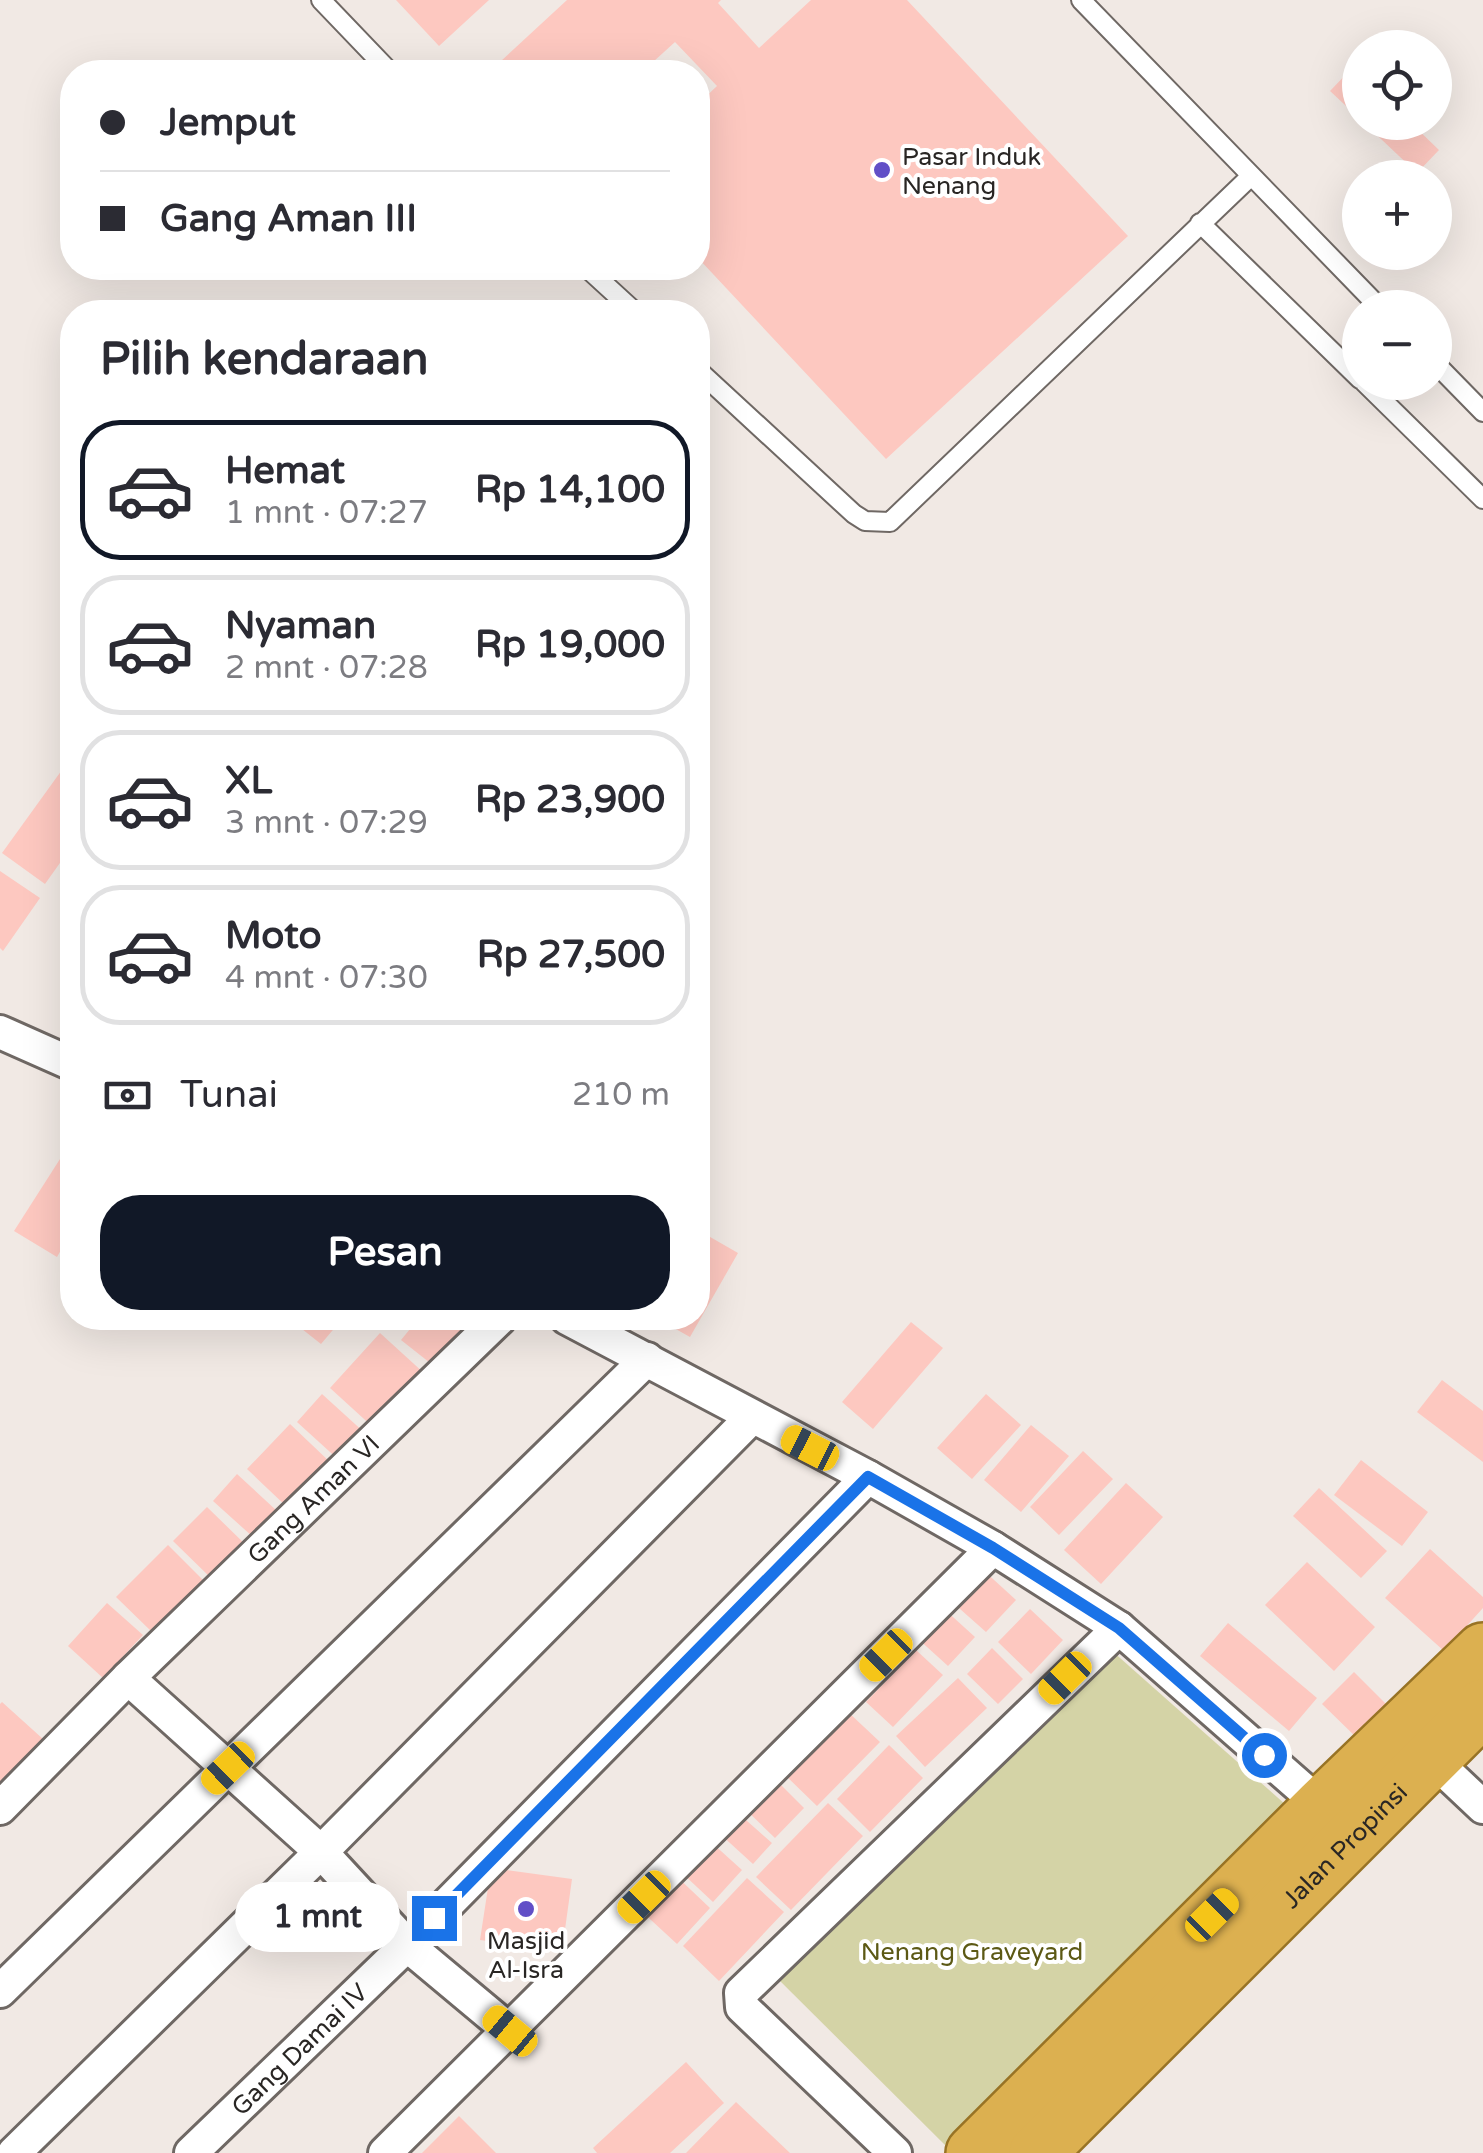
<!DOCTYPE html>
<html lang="id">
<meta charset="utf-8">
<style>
:root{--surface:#fff;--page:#f7f7f7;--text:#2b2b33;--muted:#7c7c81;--line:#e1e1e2;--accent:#111827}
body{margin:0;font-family:"Varela Round",sans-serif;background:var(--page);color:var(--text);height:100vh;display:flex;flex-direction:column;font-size:38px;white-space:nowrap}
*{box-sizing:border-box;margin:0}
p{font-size:32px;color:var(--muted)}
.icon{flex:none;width:55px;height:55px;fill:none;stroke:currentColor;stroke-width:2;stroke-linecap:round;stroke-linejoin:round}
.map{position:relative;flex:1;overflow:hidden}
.sheet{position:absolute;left:60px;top:300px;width:650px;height:1030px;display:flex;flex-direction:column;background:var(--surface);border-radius:40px;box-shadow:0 10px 40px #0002}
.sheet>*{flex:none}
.banner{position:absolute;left:60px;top:60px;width:650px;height:220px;border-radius:40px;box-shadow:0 10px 40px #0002;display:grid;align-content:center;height:220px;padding:0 40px;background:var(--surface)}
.tools{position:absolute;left:1342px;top:30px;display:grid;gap:20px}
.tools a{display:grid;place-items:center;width:110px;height:110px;border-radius:50%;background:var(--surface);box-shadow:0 10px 40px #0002;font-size:50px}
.end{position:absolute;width:45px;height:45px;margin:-22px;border:12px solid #1a73e8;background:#fff;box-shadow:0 0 0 5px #fff}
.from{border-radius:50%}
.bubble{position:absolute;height:70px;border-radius:35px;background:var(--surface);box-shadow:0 10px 40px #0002;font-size:32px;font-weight:700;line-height:70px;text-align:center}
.car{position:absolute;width:30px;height:60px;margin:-30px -15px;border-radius:12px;box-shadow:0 0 8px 2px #0007;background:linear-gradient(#f5c518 24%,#345 0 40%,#f5c518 0 76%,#345 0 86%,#f5c518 0)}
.banner b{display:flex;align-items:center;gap:35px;height:95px;font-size:38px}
.banner b+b{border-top:2px solid var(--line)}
.banner i{width:25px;height:25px;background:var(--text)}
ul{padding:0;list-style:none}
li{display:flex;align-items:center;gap:30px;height:140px;margin:0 20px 15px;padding:0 20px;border:5px solid var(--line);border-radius:40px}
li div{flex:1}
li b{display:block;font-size:38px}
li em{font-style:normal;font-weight:700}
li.active{border-color:var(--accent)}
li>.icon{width:90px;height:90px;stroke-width:1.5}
h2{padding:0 40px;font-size:45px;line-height:120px}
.pay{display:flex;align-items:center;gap:25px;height:110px;padding:0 40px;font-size:38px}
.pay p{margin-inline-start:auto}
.cta{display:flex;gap:20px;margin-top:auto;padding:20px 40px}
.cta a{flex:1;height:115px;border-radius:40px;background:var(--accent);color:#fff;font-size:40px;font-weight:700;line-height:115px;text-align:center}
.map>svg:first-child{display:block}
.green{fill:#d4d3a6}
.building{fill:#fdc8c0}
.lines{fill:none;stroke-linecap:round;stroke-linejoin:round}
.service-casing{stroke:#6f6864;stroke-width:22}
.minor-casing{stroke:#6f6864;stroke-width:38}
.trunk-casing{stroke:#987325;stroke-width:60}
.service{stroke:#fff;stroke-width:18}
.minor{stroke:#fff;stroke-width:32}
.trunk{stroke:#dcb050;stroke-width:55}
.route{stroke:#1a73e8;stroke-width:12}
.poi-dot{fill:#614fc7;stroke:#fff;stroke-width:4}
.labels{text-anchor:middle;stroke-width:8;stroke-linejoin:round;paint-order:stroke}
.poi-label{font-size:25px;fill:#292624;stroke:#fff;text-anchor:start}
.street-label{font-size:25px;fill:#292624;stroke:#fff}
.park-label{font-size:25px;fill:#5c5915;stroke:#fff}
</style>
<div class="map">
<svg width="1483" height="2153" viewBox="0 0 1483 2153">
<rect width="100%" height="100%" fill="#f1e9e4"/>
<!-- green -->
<path class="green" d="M1111 1650 1286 1805 945 2145 776 1977Z"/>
<!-- building -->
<path class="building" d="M396 0H489L439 46Z
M567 0H721L718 3 759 48 811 0H907L1128 236 886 459 698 258V104L717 86 675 42 642 72H512L501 61Z
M1352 68 1360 75V119L1330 91Z
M1363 122H1410L1439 150 1417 173Z
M72 756V846L45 884 2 853Z
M0 871 40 898 3 951 0 948Z
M60 1159 72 1167V1231L57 1257 14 1231Z
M698 1230 738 1253 690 1337 656 1318H698Z
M288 1318H343L321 1344Z
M419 1318H480L439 1370 401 1340Z
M911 1322 943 1348 873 1429 842 1402Z
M380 1333 425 1374 375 1429 330 1388Z
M1442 1380 1483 1411V1462L1417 1412Z
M322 1394 366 1434 341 1462 297 1422Z
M986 1394 1021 1425 972 1479 937 1448Z
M290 1424 331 1463 287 1507 247 1469Z
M1031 1425 1069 1456 1021 1512 984 1480Z
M1083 1451 1113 1479 1059 1535 1030 1507Z
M1361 1460 1428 1512 1402 1546 1334 1495Z
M237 1474 277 1511 253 1537 213 1501Z
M1126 1483 1163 1517 1101 1584 1064 1550Z
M1319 1488 1387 1551 1361 1578 1293 1516Z
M207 1507 248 1547 214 1581 173 1541Z
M168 1545 205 1582 153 1633 116 1597Z
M1430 1549 1483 1597V1608L1444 1651 1385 1598Z
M1307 1562 1375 1627 1334 1671 1265 1605Z
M981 1568 1016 1600 986 1632 951 1601Z
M107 1603 143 1635 103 1678 68 1646Z
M943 1608 975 1637 948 1666 916 1637Z
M1030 1609 1063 1640 1031 1674 998 1642Z
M1228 1623 1317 1698 1289 1731 1200 1656Z
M992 1648 1023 1679 998 1704 967 1674Z
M916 1650 943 1675 893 1727 866 1702Z
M1354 1672 1390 1708 1359 1740 1322 1704Z
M958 1678 987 1708 925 1767 896 1736Z
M2 1702 43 1739 0 1786V1704Z
M847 1711 880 1742 817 1806 785 1775Z
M889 1745 923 1778 870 1832 837 1799Z
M773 1777 804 1808 775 1838 743 1807Z
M828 1803 863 1836 791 1910 756 1877Z
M738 1813 772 1843 753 1864 719 1833Z
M711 1842 742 1870 713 1902 682 1873Z
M491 1868 572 1879 562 1951 480 1940Z
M672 1872 710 1908 677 1944 638 1908Z
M747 1878 784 1912 719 1981 683 1946Z
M686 2062 724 2103 670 2153H597L593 2148Z
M736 2102 790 2153H686Z
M459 2116 496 2153H422Z"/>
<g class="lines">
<defs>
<path id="service" d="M321 0 390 72
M1081 0 1380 308
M1200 223 1360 379
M587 268 635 312
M1435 363 1483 412
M698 370 854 514 865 521 890 522 1250 177
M1364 382 1483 499"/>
<g id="minor">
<path d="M0 1032 72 1064"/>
<path d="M567 1318 868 1477 993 1548 1119 1628 1322 1806"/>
<path d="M128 1678 321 1852 407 1945 510 2031"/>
<path d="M1431 1758 1483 1807"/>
<path id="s1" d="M0 1808 128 1678 500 1318"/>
<path d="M0 1991 647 1359"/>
<path d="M14 2153 321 1852 751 1418"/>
<path id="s2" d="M191 2153 407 1945 868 1477"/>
<path d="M385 2153 993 1548"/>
<path d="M895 2153 742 2007 741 1993 1119 1628"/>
</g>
<g id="trunk">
<path d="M974 2153 1322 1806 1483 1651"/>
<path id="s3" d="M1037 2153 1483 1707"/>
</g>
</defs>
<!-- service casing -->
<use href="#service" class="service-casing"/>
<!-- minor casing -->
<use href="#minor" class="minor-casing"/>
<!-- trunk casing -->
<use href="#trunk" class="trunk-casing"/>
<!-- service -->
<use href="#service" class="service"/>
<!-- minor -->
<use href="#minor" class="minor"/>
<!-- trunk -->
<use href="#trunk" class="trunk"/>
</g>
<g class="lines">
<!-- route -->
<path class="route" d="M434 1918 868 1477 993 1548 1119 1628 1264 1755"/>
</g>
<!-- markers -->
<g class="poi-dot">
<circle cx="882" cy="170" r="10"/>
<circle cx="526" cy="1909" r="10"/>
</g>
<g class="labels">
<!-- poi labels -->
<g class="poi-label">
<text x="902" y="165">Pasar Induk<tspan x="902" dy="29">Nenang</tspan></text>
<text x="526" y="1949" text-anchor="middle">Masjid<tspan x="526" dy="29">Al-Isra</tspan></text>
</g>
<!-- street labels -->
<g class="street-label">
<text dy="9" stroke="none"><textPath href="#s1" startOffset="440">Gang Aman VI</textPath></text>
<text dy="9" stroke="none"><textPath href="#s3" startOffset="435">Jalan Propinsi</textPath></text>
<text dy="9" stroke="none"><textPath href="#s2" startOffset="150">Gang Damai IV</textPath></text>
</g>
<!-- park labels -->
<g class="park-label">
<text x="972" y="1960">Nenang Graveyard</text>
</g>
</g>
</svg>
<div class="tools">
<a><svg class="icon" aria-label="locate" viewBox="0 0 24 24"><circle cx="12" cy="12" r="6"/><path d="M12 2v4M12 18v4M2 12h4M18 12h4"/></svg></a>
<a>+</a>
<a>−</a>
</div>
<i class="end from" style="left:1264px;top:1755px"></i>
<i class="end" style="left:434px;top:1918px"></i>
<div class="bubble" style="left:235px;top:1882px;width:165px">1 mnt</div>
<i class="car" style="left:810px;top:1448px;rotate:297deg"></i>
<i class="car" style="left:886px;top:1655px;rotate:225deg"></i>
<i class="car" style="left:1065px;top:1678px;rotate:225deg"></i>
<i class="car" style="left:228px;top:1768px;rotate:226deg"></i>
<i class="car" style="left:644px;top:1897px;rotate:225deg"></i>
<i class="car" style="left:1212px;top:1915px;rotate:45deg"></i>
<i class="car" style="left:510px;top:2031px;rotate:310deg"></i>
<div class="banner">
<b><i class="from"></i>Jemput</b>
<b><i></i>Gang Aman III</b>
</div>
<section class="sheet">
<h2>Pilih kendaraan</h2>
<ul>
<li class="active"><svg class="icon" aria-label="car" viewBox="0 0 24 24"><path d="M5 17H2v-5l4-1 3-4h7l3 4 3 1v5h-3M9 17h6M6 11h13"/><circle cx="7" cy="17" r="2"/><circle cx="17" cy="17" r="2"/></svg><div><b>Hemat</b><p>1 mnt · 07:27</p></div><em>Rp 14,100</em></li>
<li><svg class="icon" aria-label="car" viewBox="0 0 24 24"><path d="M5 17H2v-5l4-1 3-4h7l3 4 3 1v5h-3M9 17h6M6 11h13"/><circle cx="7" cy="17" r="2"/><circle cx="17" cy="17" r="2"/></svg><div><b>Nyaman</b><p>2 mnt · 07:28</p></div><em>Rp 19,000</em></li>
<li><svg class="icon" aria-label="car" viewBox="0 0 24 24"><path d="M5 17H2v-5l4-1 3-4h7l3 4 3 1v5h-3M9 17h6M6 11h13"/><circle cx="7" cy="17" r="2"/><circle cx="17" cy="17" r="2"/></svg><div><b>XL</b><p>3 mnt · 07:29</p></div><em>Rp 23,900</em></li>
<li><svg class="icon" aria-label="car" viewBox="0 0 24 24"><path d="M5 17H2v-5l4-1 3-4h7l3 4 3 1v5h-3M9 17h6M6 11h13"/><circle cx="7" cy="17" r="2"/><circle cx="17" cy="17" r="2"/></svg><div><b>Moto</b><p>4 mnt · 07:30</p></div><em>Rp 27,500</em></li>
</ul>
<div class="pay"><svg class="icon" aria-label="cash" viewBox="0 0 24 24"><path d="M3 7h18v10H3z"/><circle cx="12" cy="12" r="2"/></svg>Tunai<p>210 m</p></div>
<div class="cta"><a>Pesan</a></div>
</section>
</div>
